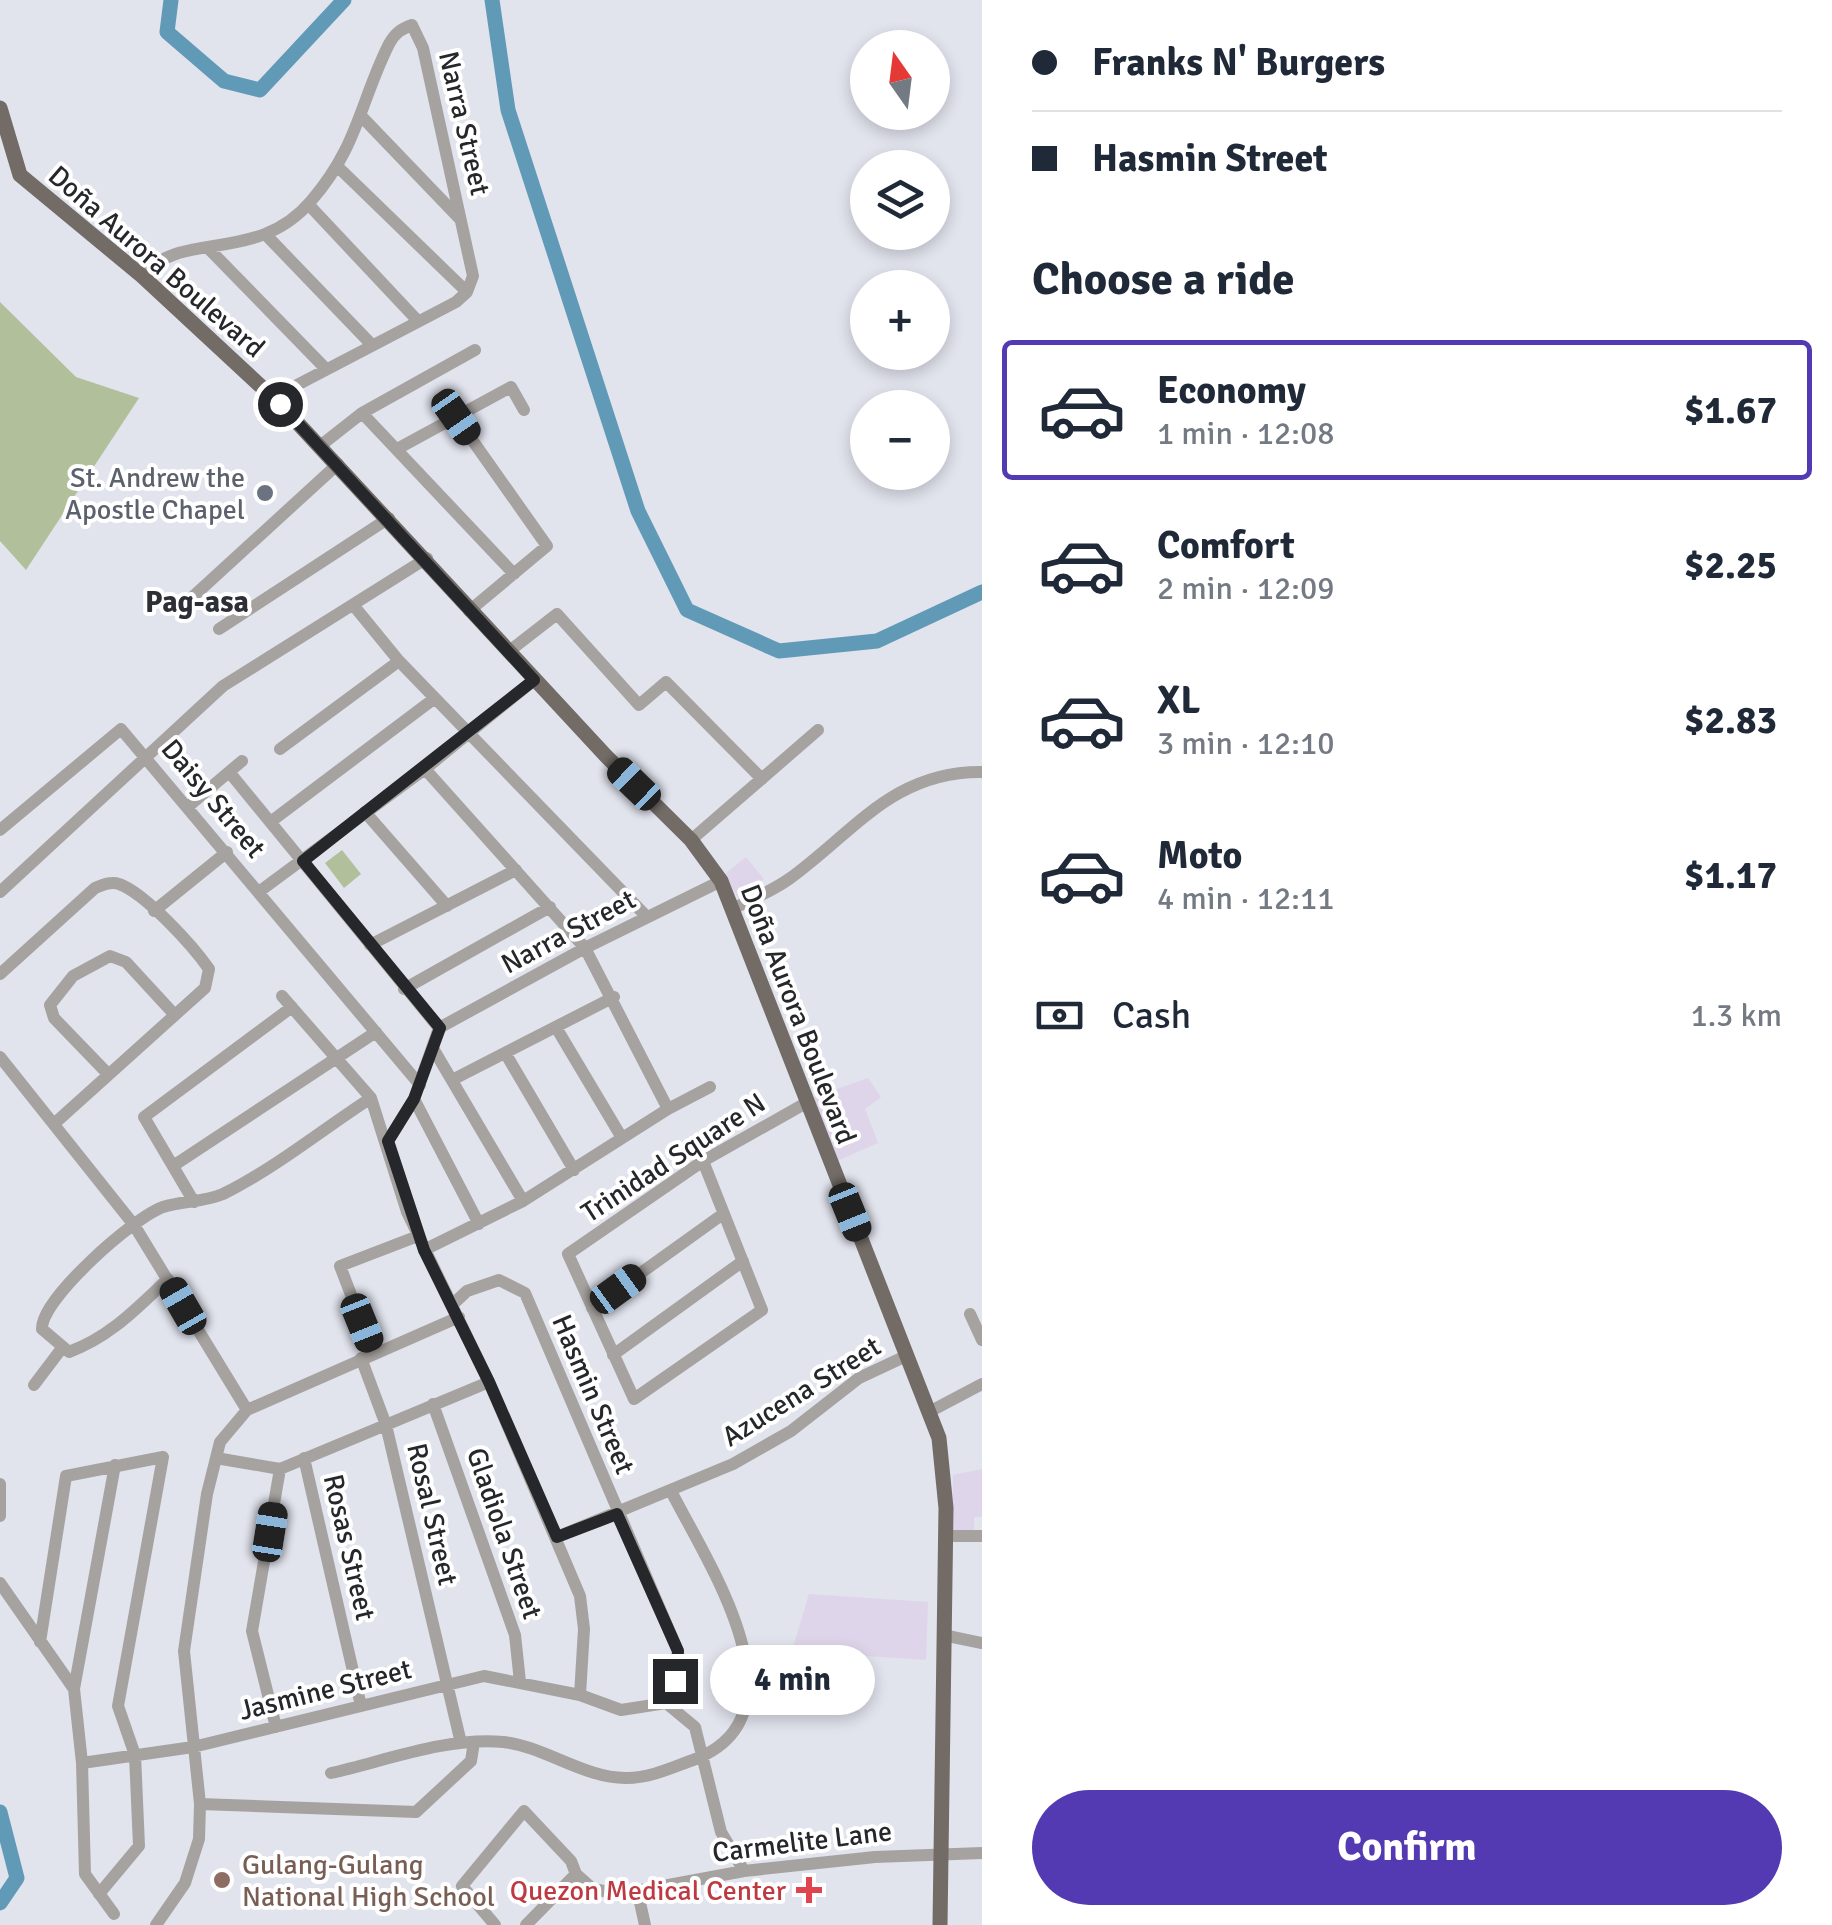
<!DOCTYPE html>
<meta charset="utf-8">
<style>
:root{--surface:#fff;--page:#f6f6f7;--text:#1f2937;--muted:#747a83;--line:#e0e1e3;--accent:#543ab2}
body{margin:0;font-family:Signika,sans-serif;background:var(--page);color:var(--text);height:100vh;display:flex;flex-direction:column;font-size:38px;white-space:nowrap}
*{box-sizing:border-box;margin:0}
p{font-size:32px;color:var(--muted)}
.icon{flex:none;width:55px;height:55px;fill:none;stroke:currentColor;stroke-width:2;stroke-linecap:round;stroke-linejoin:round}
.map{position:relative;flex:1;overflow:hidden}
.side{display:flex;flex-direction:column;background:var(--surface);width:850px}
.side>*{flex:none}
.guide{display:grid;align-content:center;height:220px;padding:0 50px;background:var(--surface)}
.needle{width:65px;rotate:346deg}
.controls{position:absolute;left:850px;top:30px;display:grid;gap:20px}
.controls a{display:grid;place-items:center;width:100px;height:100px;border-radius:50%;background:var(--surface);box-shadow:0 5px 15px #0003;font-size:50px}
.end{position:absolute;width:45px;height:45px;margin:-22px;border:12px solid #26272b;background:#fff;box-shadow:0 0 0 5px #fff}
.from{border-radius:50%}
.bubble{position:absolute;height:70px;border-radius:35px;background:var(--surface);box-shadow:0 5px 15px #0003;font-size:32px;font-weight:700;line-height:70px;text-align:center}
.car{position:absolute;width:30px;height:60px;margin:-30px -15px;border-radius:12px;box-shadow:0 0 8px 2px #0007;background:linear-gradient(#222 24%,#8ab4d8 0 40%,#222 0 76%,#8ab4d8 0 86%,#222 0)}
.guide b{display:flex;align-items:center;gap:35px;height:95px;font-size:38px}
.guide b+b{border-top:2px solid var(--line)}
.guide i{width:25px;height:25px;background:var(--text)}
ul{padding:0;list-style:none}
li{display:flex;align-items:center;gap:30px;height:140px;margin:0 20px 15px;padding:0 30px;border:5px solid transparent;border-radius:10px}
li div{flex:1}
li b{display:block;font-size:38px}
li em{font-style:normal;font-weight:700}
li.current{border-color:var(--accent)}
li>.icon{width:90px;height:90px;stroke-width:1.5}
h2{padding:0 50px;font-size:45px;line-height:120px}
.pay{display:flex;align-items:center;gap:25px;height:110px;padding:0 50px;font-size:38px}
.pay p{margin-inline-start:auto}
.action{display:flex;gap:20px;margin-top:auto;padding:20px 50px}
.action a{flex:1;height:115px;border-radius:60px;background:var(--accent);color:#fff;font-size:40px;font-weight:700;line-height:115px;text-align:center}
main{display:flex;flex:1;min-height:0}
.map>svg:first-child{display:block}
.commercial{fill:#dfd5ea}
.green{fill:#b1c09b}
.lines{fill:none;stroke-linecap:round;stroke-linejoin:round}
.river{stroke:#619ab7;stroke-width:15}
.minor{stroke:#a6a29f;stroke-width:12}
.major{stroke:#726b66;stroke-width:15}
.route{stroke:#26272b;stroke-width:12}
.worship-dot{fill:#6b7280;stroke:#fff;stroke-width:4}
.education-dot{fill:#8d6e63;stroke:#fff;stroke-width:4}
.health-dot{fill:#e0444e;stroke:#fff;stroke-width:4}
.labels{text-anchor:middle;stroke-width:8;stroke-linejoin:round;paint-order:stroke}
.street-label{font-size:28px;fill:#26272b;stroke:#fff}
.worship-label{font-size:28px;fill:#5b616d;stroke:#fff;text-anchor:end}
.education-label{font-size:28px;fill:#785e54;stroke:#fff;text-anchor:start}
.health-label{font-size:28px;fill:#be3a42;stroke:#fff;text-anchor:end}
.neighbourhood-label{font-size:30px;font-weight:bold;fill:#2d2e36;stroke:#fff}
</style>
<main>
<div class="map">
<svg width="982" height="1925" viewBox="0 0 982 1925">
<rect width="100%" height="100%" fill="#e1e3ed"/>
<!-- commercial -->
<path class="commercial" d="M746 857 764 879 739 900 725 874Z
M868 1078 881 1097 865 1109 878 1143 837 1161 812 1098Z
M982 1469V1517H974V1532H952L953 1475Z
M809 1594 928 1602 926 1660 792 1651Z"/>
<!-- green -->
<path class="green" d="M0 302 76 377 139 398 26 570 0 541Z
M342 850 361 874 344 888 325 863Z"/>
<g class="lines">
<!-- river -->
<path class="river" d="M171 0 167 32 224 81 260 90 344 0
M492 0 508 110 638 511 687 610 779 651 877 641 982 592
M0 1812 17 1878 0 1903"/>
<!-- minor -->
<path class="minor" d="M363 118 460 219
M338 167 467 292
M309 205 417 320
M268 237 372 345
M210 250 326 369
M142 276C181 229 257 265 311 201 358 147 360 102 389 44 395 33 401 29 412 25L423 48 473 276 467 292 456 302 297 385 280 404
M362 413 514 574
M456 417 547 546 469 611
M320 446 362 413 475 350
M397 449 511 387 524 410
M186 603 338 464
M354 606 399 661 647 917
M219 629 389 518
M508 652 557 614 639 705 666 682 762 779
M280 749 399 661
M425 769 585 948 668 1109
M230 773 439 1028
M190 805 242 761
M365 812 447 906
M273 820 435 698
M0 830 121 729 420 1085
M691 840 818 730
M260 891 425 769 534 680
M0 892 223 686 427 558
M734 908C753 899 772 891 789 879 853 833 893 771 982 772
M154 911 227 852
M370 945 516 870
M0 974 95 888C102 885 111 881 119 884 145 893 193 946 209 969L205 988 55 1123
M404 989 550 907
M282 996 371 1098 407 1212 489 1382 580 1596 584 1629 580 1695
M439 1028 585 948 721 881
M557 1029 622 1138
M434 1050 523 1201
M507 1056 574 1170
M0 1057 134 1225 247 1410
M108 1074 54 1018 50 1005 73 976 110 956 126 962 173 1013
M452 1080 614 997
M414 1099 479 1224
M388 1141 414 1099 439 1028
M703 1161 762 1310 634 1399 568 1254 703 1161 806 1103
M173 1166 376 1032
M194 1202 144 1117 292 1007
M424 1250 523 1201 668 1109 710 1087
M168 1279C137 1308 110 1337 69 1352L42 1329C41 1299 134 1217 163 1207 182 1201 204 1202 223 1194 274 1169 323 1129 371 1098
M452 1305 467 1291 499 1280 525 1293 678 1651 679 1670 666 1703
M592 1308 723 1214
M970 1314 982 1340
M373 1352 340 1266 418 1236
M613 1355 743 1261
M361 1358 386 1425 461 1743
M34 1385 62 1348
M433 1404 515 1635 520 1682
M929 1412 982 1384
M216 1458 280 1469 489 1382
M304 1458 361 1706
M0 1484V1516
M945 1536H982
M557 1537 733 1464 791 1431 859 1378 906 1356
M0 1583 74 1689
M943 1635 982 1643
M40 1642 66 1476 163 1457 118 1706 135 1755 139 1846 99 1894
M666 1703 695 1727 721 1832 744 1871
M276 1727 252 1631 280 1469
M82 1763 193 1747 484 1676 580 1695 621 1710 666 1703
M331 1773C385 1761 446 1737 503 1742 544 1746 585 1779 627 1778 650 1778 671 1768 693 1760 811 1716 707 1562 671 1491
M200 1804 416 1812 471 1761 474 1742
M576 1874 593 1889 620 1894 744 1871 875 1857 982 1853
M643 1891 639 1898 645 1925
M114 1914 85 1874 82 1763 74 1689 115 1465
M156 1925 185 1883 199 1839 200 1804 184 1651 207 1494 220 1442 247 1410 459 1317
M495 1925 462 1886 524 1811 571 1861 576 1874 526 1925"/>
<!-- major -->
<path class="major" d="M0 108 20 175 142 276 280 404 606 756 691 840 721 881 939 1438 946 1508 940 1925"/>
</g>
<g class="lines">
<!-- route -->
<path class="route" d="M280 404 534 680 303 861 440 1028 414 1099 388 1141 424 1250 489 1382 557 1537 617 1514 678 1651 675 1681"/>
</g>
<!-- markers -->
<circle class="worship-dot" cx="265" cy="493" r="10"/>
<circle class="education-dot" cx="222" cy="1880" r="10"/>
<path class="health-dot" d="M804 1875h10v10h10v10h-10v10h-10v-10h-10v-10h10z"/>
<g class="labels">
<!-- street labels -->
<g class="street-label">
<text transform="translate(465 123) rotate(77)" y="10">Narra Street</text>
<text transform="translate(157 261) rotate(41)" y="10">Doña Aurora Boulevard</text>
<text transform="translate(214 798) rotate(50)" y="10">Daisy Street</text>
<text transform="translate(568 931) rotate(-28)" y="10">Narra Street</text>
<text transform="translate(799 1014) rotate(69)" y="10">Doña Aurora Boulevard</text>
<text transform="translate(673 1157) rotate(-33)" y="10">Trinidad Square N</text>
<text transform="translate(801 1391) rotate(-32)" y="10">Azucena Street</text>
<text transform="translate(594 1394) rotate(67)" y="10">Hasmin Street</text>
<text transform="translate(433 1514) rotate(77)" y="10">Rosal Street</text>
<text transform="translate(505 1533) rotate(71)" y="10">Gladiola Street</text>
<text transform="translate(350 1547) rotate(77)" y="10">Rosas Street</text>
<text transform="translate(325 1689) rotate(-14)" y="10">Jasmine Street</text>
<text transform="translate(802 1841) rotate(-7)" y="10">Carmelite Lane</text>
</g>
<!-- worship labels -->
<g class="worship-label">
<text x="245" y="487">St. Andrew the<tspan x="245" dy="32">Apostle Chapel</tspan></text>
</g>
<!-- education labels -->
<g class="education-label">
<text x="242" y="1874">Gulang-Gulang<tspan x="242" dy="32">National High School</tspan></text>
</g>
<!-- health labels -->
<g class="health-label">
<text x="786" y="1900">Quezon Medical Center</text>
</g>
<!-- neighbourhood labels -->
<g class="neighbourhood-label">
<text x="197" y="612">Pag-asa</text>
</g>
</g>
</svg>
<div class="controls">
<a><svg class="needle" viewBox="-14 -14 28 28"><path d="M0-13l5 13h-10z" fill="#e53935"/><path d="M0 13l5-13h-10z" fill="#747a83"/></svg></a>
<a><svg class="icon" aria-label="layers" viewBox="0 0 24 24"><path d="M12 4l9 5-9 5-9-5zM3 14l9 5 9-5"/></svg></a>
<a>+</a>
<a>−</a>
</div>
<i class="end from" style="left:280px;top:404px"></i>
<i class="end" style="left:675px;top:1681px"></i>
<div class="bubble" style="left:710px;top:1645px;width:165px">4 min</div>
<i class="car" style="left:456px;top:417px;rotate:145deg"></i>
<i class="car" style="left:634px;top:784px;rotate:314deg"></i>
<i class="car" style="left:850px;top:1212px;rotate:158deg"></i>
<i class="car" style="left:618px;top:1289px;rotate:54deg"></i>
<i class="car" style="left:183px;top:1306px;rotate:330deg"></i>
<i class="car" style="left:362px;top:1323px;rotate:158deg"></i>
<i class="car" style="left:270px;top:1532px;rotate:9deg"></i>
</div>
<section class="side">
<div class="guide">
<b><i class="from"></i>Franks N' Burgers</b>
<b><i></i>Hasmin Street</b>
</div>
<h2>Choose a ride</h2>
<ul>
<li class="current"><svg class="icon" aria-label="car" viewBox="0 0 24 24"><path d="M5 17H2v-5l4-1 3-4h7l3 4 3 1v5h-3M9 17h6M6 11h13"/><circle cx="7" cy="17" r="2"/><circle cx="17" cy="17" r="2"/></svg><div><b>Economy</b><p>1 min · 12:08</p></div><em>$1.67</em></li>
<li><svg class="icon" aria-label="car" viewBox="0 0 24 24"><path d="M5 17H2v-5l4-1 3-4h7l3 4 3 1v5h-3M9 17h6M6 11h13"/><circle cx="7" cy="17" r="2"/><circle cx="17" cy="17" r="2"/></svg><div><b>Comfort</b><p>2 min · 12:09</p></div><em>$2.25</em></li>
<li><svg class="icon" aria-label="car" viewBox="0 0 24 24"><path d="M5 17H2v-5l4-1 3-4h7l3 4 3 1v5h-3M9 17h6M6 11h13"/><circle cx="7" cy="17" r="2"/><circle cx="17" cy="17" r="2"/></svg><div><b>XL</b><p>3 min · 12:10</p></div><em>$2.83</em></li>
<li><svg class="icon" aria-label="car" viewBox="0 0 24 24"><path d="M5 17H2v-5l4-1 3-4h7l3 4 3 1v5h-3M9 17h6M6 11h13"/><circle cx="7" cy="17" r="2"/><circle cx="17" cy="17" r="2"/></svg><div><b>Moto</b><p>4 min · 12:11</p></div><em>$1.17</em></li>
</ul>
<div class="pay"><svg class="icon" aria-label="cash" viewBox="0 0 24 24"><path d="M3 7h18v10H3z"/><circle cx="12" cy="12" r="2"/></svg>Cash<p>1.3 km</p></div>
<div class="action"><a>Confirm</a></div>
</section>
</main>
